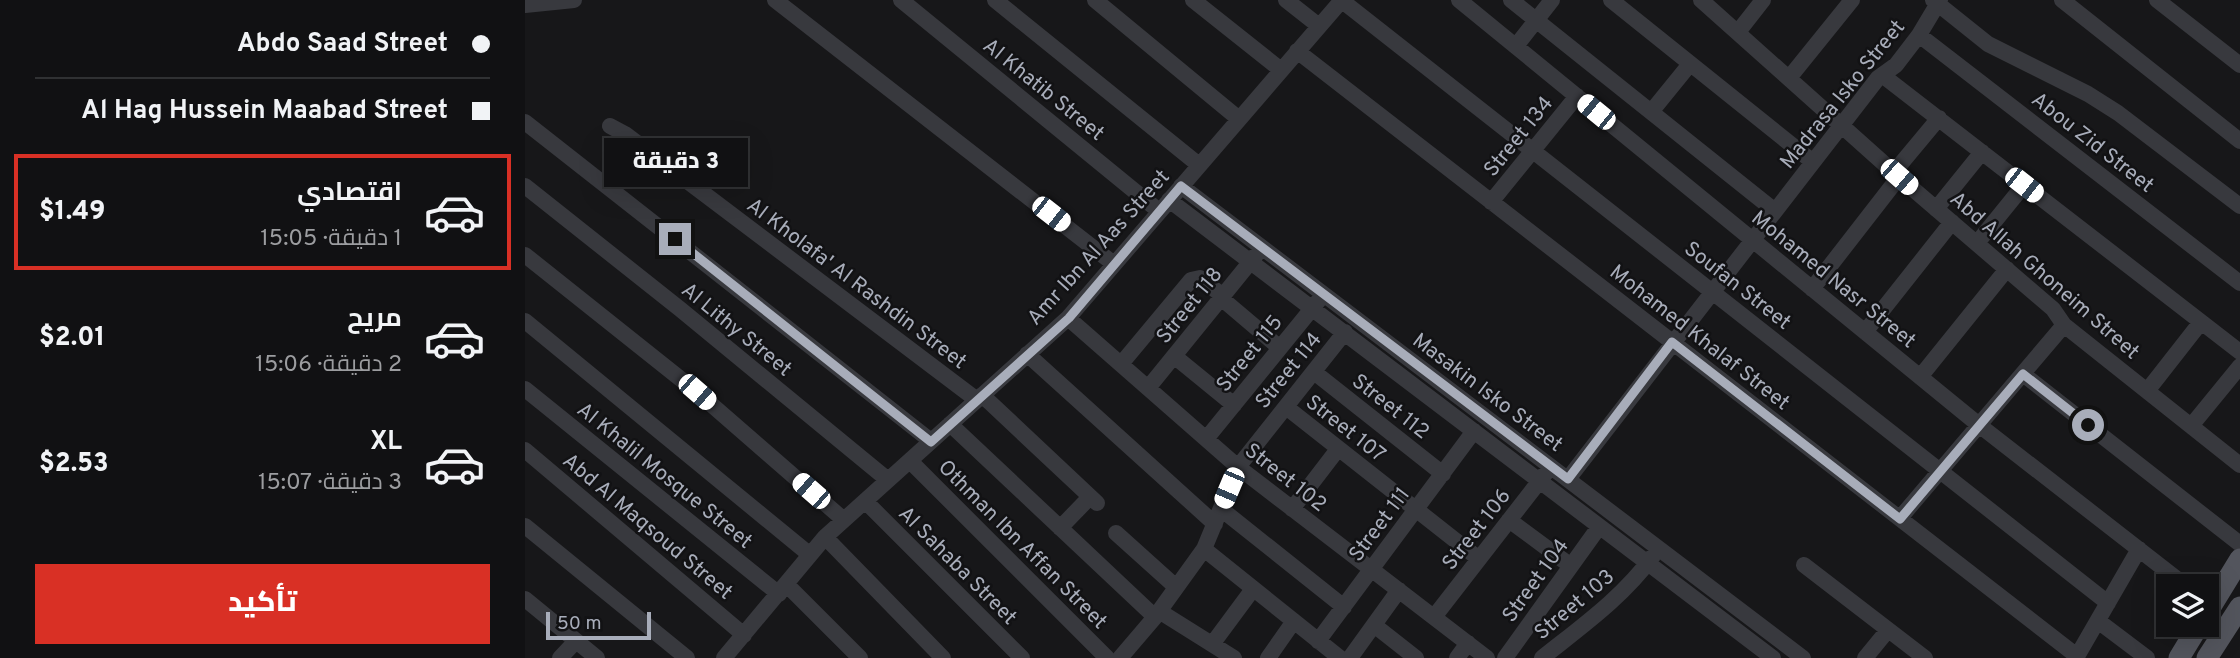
<!DOCTYPE html>
<html lang="ar">
<meta charset="utf-8">
<style>
:root{--surface:#111113;--page:#1a1a1c;--text:#f1f3f6;--muted:#9c9da0;--line:#303133;--accent:#d93025}
body{margin:0;font-family:Overpass,Cairo,sans-serif;background:var(--page);color:var(--text);direction:rtl;height:100vh;display:flex;flex-direction:column;font-size:26px;white-space:nowrap}
*{box-sizing:border-box;margin:0}
p{font-size:23px;color:var(--muted)}
.icon{flex:none;width:38px;height:38px;fill:none;stroke:currentColor;stroke-width:2;stroke-linecap:round;stroke-linejoin:round}
.map{position:relative;flex:1;overflow:hidden;direction:ltr}
.sheet{display:flex;flex-direction:column;background:var(--surface);width:525px}
.sheet>*{flex:none}
.guide{display:grid;align-content:center;height:154px;padding:0 35px;background:var(--surface)}
.tools{position:absolute;left:1631px;top:574px;display:grid;gap:14px}
.tools a{display:grid;place-items:center;width:63px;height:63px;border-radius:0px;background:var(--surface);box-shadow:0 7px 28px #0002,0 0 0 2px var(--line);font-size:35px}
.scale{position:absolute;left:21px;bottom:18px;width:105px;box-sizing:border-box;padding-left:7px;border:4px solid #a8adba;border-top:0;font-size:19px;line-height:24px;white-space:nowrap;color:#a8adba;-webkit-text-stroke:5px #121214;paint-order:stroke}
.end{position:absolute;width:32px;height:32px;margin:-16px;border:9px solid #a8adba;background:#111;box-shadow:0 0 0 4px #111}
.from{border-radius:50%}
.bubble{position:absolute;height:49px;border-radius:0px;background:var(--surface);box-shadow:0 7px 28px #0002,0 0 0 2px var(--line);font-size:23px;font-weight:800;line-height:49px;text-align:center;direction:rtl}
.car{position:absolute;width:21px;height:42px;margin:-21px -10px;border-radius:9px;box-shadow:0 0 5px 2px #0007;background:linear-gradient(#fff 24%,#345 0 40%,#fff 0 76%,#345 0 86%,#fff 0)}
.guide b{display:flex;align-items:center;gap:24px;height:66px;font-size:26px}
.guide b+b{border-top:2px solid var(--line)}
.guide i{width:18px;height:18px;background:var(--text)}
ul{padding:0;list-style:none}
li{display:flex;align-items:center;gap:21px;height:116px;margin:0 14px 10px;padding:0 21px;border:4px solid transparent;border-radius:0px}
li div{flex:1}
li b{display:block;font-size:26px}
li em{font-style:normal;font-weight:800}
li.active{border-color:var(--accent)}
li>.icon{width:63px;height:63px;stroke-width:1.5}
.button{display:flex;gap:14px;margin-top:auto;padding:14px 35px}
.button a{flex:1;height:80px;border-radius:0px;background:var(--accent);color:#fff;font-size:28px;font-weight:800;line-height:80px;text-align:center}
main{display:flex;flex:1;min-height:0}
.map>svg:first-child{display:block}
.lines{fill:none;stroke-linecap:round;stroke-linejoin:round}
.minor{stroke:#38393e;stroke-width:16}
.major{stroke:#53555d;stroke-width:21}
.route{stroke:#a8adba;stroke-width:9}
.labels{text-anchor:middle;stroke-width:5;stroke-linejoin:round;paint-order:stroke}
.street-label{font-size:21px;fill:#a8adba;stroke:#121214}
</style>
<main>
<div class="map">
<svg width="1715" height="658" viewBox="0 0 1715 658">
<rect width="100%" height="100%" fill="#171719"/>
<g class="lines">
<!-- minor -->
<path class="minor" d="M250 0 589 264
M376 0 634 211
M470 0 674 165
M570 0 714 119
M668 0 756 70
M761 0 794 26
M816 0 1583 603
M934 0 1454 425 1661 586
M986 0 1250 211
M1086 0 1288 162
M1176 0 1374 177 1528 309 1539 325 1715 465
M1408 0 1463 44 1563 94 1593 113 1715 206
M1537 0 1715 141
M1632 0 1715 65
M0 5 49 0
M1213 32 1238 0
M1394 35 1715 283
M991 46 1027 0
M772 51 1552 656
M1357 75 1715 352
M1264 78 1327 0
M1126 112 1165 64
M0 122 406 441
M85 126 100 134 452 400
M1369 172 1414 118
M0 186 155 309 363 480
M656 186 1278 658
M644 200 1248 658
M966 202 1052 96
M1411 209 1457 152
M1452 243 1499 185
M0 255 172 392 319 520
M1287 289 1374 177
M696 298 755 348
M543 318 713 467 962 658
M0 321 284 554
M1340 332 1427 222
M502 354 690 524
M649 356 709 405
M596 364 666 280 675 278 698 296
M789 372 918 474
M1498 374 1715 544
M1395 377 1482 269
M623 388 731 255
M0 389 254 594
M1622 391 1676 322
M457 395 572 503
M761 407 954 559
M425 424 630 617
M1666 426 1715 366
M681 439 794 300
M0 450 219 635
M385 461 582 658
M1043 479 1353 78 1371 65 1394 35 1415 0
M340 501 497 658
M696 509 819 607
M767 509 813 449
M1375 518 1539 325
M984 520 1046 566
M0 526 162 658
M535 528 565 497
M591 533 651 587
M300 537 418 658
M679 549 815 658
M1279 565 1400 658
M261 584 335 658
M0 599 72 658
M634 611 709 658
M909 617 1020 474
M1573 621 1622 658
M849 625 891 658
M793 641 949 431
M688 643 728 589
M35 658 51 641
M199 658 300 537 543 318 817 0
M595 658 630 617 679 549 713 467 820 332
M743 658 769 621
M825 658 874 590
M932 658 943 643
M980 658 1074 527
M1017 658C1057 626 1097 598 1128 556
M1340 658 1363 630
M1551 658 1614 549"/>
<!-- major -->
<path class="major" d="M1682 613 1715 559
M1654 658 1674 625
M1682 658 1715 607"/>
</g>
<g class="lines">
<!-- route -->
<path class="route" d="M150 239 406 442 544 318 656 186 1043 479 1147 342 1375 519 1498 374 1563 425"/>
</g>
<g class="labels">
<!-- street labels -->
<g class="street-label">
<text transform="translate(519 89) rotate(39)" y="7">Al Khatib Street</text>
<text transform="translate(1317 94) rotate(-51)" y="7">Madrasa Isko Street</text>
<text transform="translate(993 136) rotate(-51)" y="7">Street 134</text>
<text transform="translate(1568 142) rotate(38)" y="7">Abou Zid Street</text>
<text transform="translate(573 247) rotate(-48)" y="7">Amr Ibn Al Aas Street</text>
<text transform="translate(1520 275) rotate(41)" y="7">Abd Allah Ghoneim Street</text>
<text transform="translate(1309 279) rotate(39)" y="7">Mohamed Nasr Street</text>
<text transform="translate(332 283) rotate(37)" y="7">Al Kholafa' Al Rashdin Street</text>
<text transform="translate(1213 285) rotate(38)" y="7">Soufan Street</text>
<text transform="translate(664 305) rotate(-51)" y="7">Street 118</text>
<text transform="translate(212 329) rotate(39)" y="7">Al Lithy Street</text>
<text transform="translate(1175 337) rotate(38)" y="7">Mohamed Khalaf Street</text>
<text transform="translate(724 353) rotate(-51)" y="7">Street 115</text>
<text transform="translate(763 370) rotate(-51)" y="7">Street 114</text>
<text transform="translate(963 392) rotate(37)" y="7">Masakin Isko Street</text>
<text transform="translate(866 406) rotate(38)" y="7">Street 112</text>
<text transform="translate(821 428) rotate(38)" y="7">Street 107</text>
<text transform="translate(140 475) rotate(39)" y="7">Al Khalil Mosque Street</text>
<text transform="translate(761 477) rotate(38)" y="7">Street 102</text>
<text transform="translate(854 524) rotate(-53)" y="7">Street 111</text>
<text transform="translate(123 526) rotate(40)" y="7">Abd Al Maqsoud Street</text>
<text transform="translate(951 529) rotate(-52)" y="7">Street 106</text>
<text transform="translate(498 544) rotate(45)" y="7">Othman Ibn Affan Street</text>
<text transform="translate(433 565) rotate(45)" y="7">Al Sahaba Street</text>
<text transform="translate(1010 580) rotate(-54)" y="7">Street 104</text>
<text transform="translate(1049 604) rotate(-40)" y="7">Street 103</text>
</g>
</g>
</svg>
<div class="tools">
<a><svg class="icon" aria-label="layers" viewBox="0 0 24 24"><path d="M12 4l9 5-9 5-9-5zM3 14l9 5 9-5"/></svg></a>
</div>
<div class="scale">50 m</div>
<i class="end from" style="left:1563px;top:425px"></i>
<i class="end" style="left:150px;top:239px"></i>
<div class="bubble" style="left:79px;top:138px;width:144px">3 دقيقة</div>
<i class="car" style="left:1071px;top:112px;rotate:309deg"></i>
<i class="car" style="left:1374px;top:177px;rotate:131deg"></i>
<i class="car" style="left:1499px;top:185px;rotate:128deg"></i>
<i class="car" style="left:526px;top:214px;rotate:128deg"></i>
<i class="car" style="left:172px;top:392px;rotate:131deg"></i>
<i class="car" style="left:704px;top:488px;rotate:203deg"></i>
<i class="car" style="left:286px;top:491px;rotate:311deg"></i>
</div>
<section class="sheet">
<div class="guide">
<b><i class="from"></i>Abdo Saad Street</b>
<b><i></i>Al Hag Hussein Maabad Street</b>
</div>
<ul>
<li class="active"><svg class="icon" aria-label="car" viewBox="0 0 24 24"><path d="M5 17H2v-5l4-1 3-4h7l3 4 3 1v5h-3M9 17h6M6 11h13"/><circle cx="7" cy="17" r="2"/><circle cx="17" cy="17" r="2"/></svg><div><b>اقتصادي</b><p>1 دقيقة · 15:05</p></div><em>$1.49</em></li>
<li><svg class="icon" aria-label="car" viewBox="0 0 24 24"><path d="M5 17H2v-5l4-1 3-4h7l3 4 3 1v5h-3M9 17h6M6 11h13"/><circle cx="7" cy="17" r="2"/><circle cx="17" cy="17" r="2"/></svg><div><b>مريح</b><p>2 دقيقة · 15:06</p></div><em>$2.01</em></li>
<li><svg class="icon" aria-label="car" viewBox="0 0 24 24"><path d="M5 17H2v-5l4-1 3-4h7l3 4 3 1v5h-3M9 17h6M6 11h13"/><circle cx="7" cy="17" r="2"/><circle cx="17" cy="17" r="2"/></svg><div><b>XL</b><p>3 دقيقة · 15:07</p></div><em>$2.53</em></li>
</ul>
<div class="button"><a>تأكيد</a></div>
</section>
</main>
